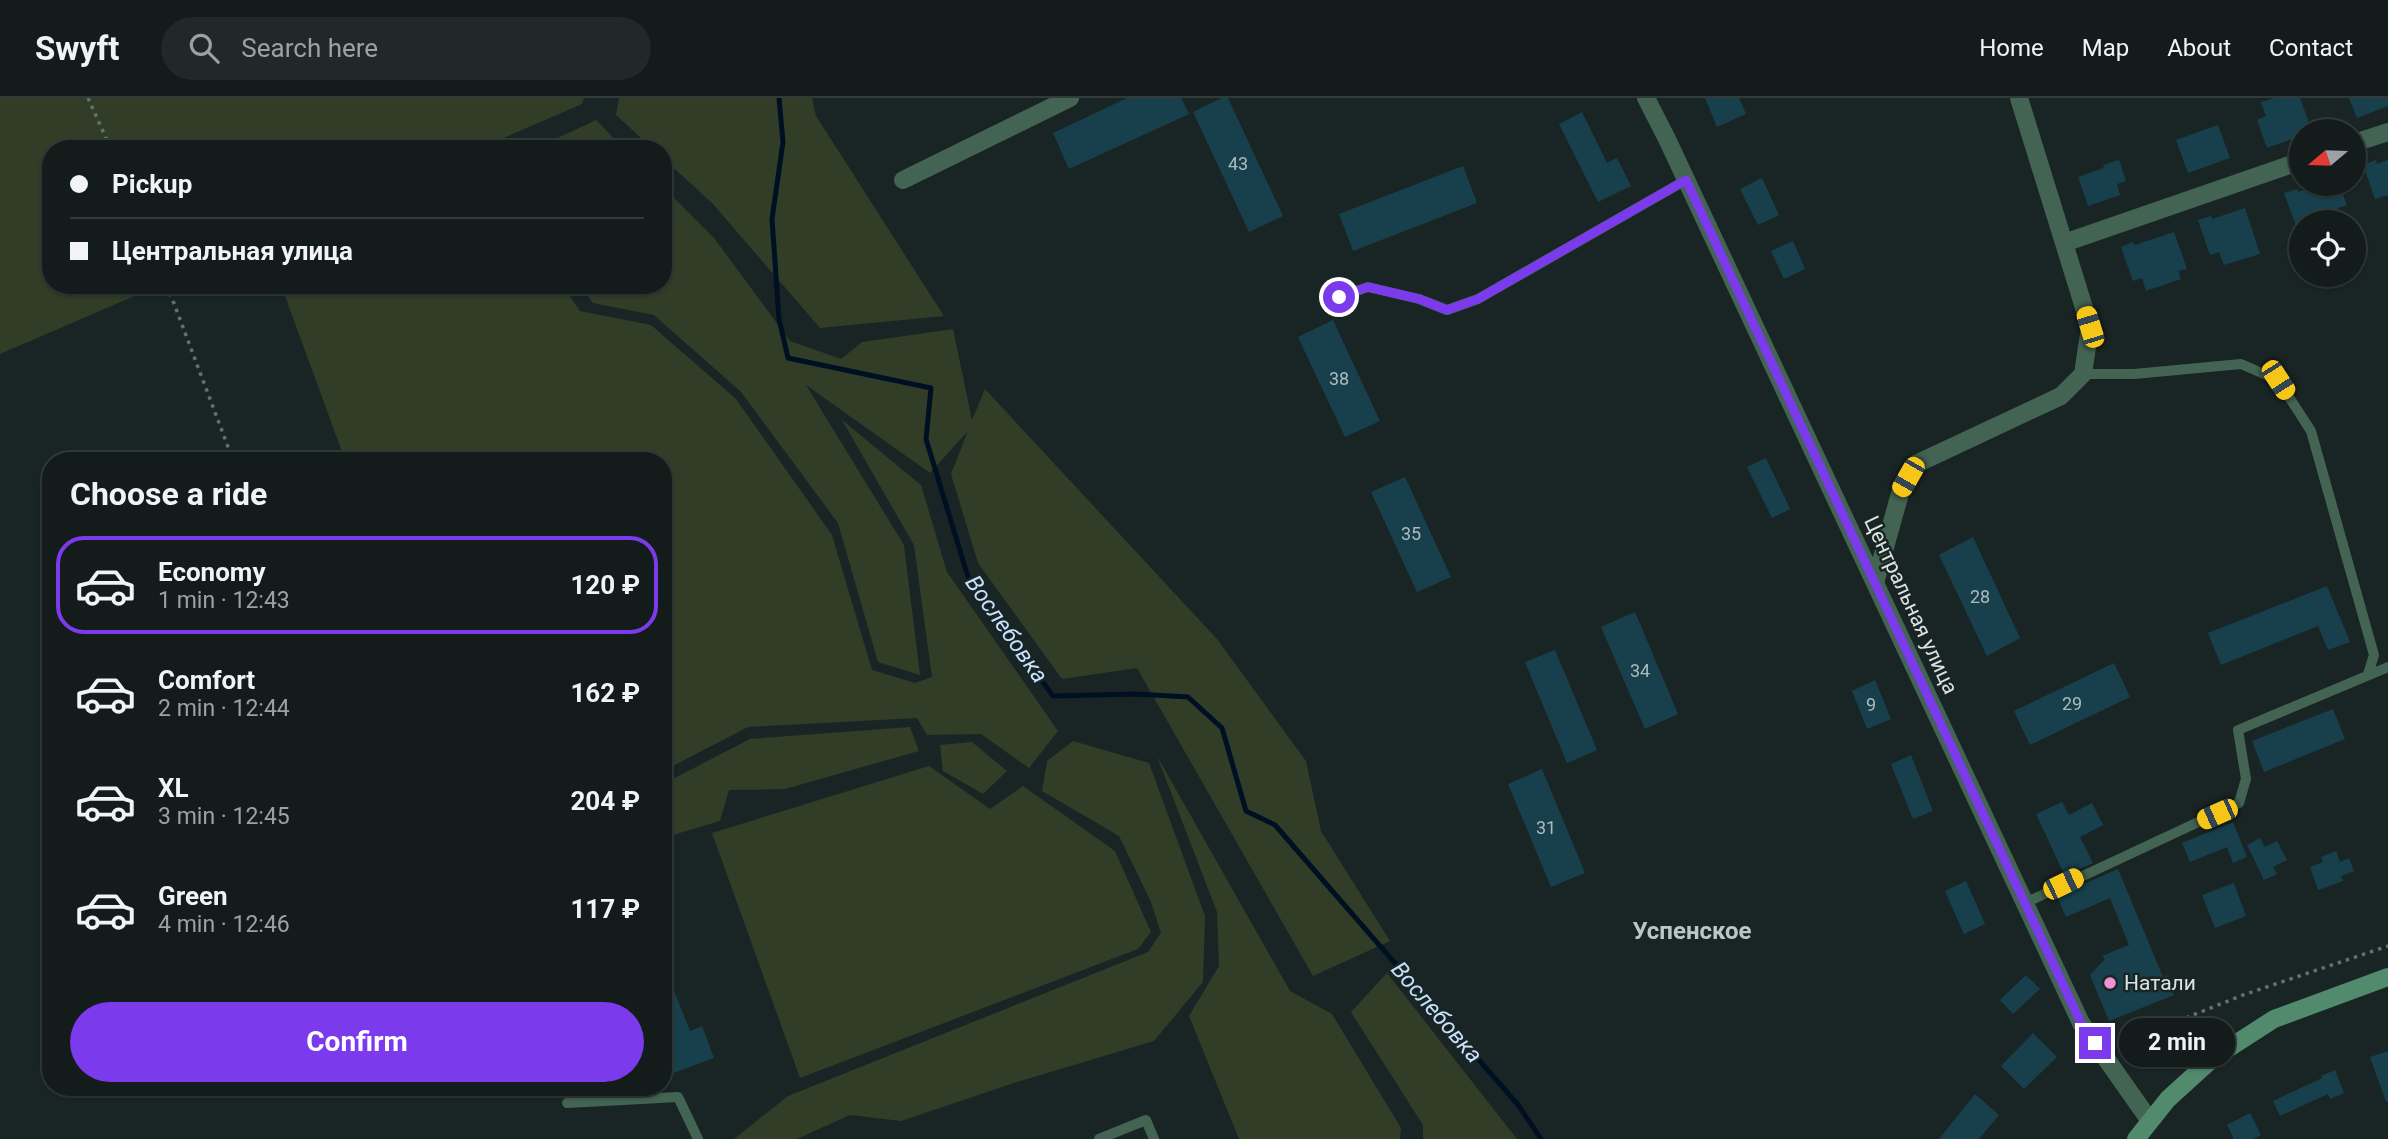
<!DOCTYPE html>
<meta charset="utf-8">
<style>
:root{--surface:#131c1b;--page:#202928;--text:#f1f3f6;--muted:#9da1a3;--line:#323a3a;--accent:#7c3aed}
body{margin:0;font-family:Roboto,sans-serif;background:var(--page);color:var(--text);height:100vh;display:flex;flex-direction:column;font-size:26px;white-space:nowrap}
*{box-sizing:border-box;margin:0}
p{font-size:23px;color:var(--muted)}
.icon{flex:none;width:38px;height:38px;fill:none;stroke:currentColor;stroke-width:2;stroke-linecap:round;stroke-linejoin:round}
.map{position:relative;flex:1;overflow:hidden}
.panel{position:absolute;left:42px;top:354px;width:630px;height:644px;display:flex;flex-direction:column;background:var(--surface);border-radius:28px;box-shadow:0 2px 5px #0004,0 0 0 2px var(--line)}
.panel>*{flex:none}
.top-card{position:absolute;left:42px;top:42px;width:630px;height:154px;border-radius:28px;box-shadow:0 2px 5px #0004,0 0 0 2px var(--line);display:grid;align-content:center;height:154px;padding:0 28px;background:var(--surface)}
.needle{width:46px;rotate:251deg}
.controls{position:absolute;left:2289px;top:21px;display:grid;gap:14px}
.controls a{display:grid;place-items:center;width:77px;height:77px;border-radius:50%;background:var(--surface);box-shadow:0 2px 5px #0004,0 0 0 2px var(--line);font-size:35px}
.end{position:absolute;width:32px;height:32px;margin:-16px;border:9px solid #7c3aed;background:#fff;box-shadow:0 0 0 4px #fff}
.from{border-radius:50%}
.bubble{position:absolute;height:49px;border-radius:24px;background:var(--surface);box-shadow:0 2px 5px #0004,0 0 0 2px var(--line);font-size:23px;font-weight:700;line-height:49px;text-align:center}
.car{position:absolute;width:21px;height:42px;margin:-21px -10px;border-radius:9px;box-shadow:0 0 5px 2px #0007;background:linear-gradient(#f5c518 24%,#345 0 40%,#f5c518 0 76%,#345 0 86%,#f5c518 0)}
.top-card b{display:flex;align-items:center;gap:24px;height:66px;font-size:26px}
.top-card b+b{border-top:2px solid var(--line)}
.top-card i{width:18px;height:18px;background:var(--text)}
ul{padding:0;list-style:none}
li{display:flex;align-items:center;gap:21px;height:98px;margin:0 14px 10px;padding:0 14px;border:4px solid transparent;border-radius:28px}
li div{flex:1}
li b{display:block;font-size:26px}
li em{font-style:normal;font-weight:700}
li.current{border-color:var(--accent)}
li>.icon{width:63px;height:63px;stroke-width:1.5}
h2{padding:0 28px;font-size:32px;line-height:84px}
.button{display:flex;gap:14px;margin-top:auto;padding:14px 28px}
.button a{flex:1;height:80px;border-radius:42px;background:var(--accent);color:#fff;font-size:28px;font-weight:700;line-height:80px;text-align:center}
header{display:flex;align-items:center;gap:42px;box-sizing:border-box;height:98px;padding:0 35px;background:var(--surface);border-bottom:2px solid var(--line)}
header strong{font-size:33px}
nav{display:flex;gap:38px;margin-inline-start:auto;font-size:24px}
.search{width:490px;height:63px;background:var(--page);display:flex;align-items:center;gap:18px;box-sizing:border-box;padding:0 24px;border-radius:38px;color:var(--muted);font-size:26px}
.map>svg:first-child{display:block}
.green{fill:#313d27}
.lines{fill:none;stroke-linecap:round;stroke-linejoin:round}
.stream{stroke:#001023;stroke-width:5}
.building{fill:#18404c}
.path{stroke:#646f6e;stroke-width:3.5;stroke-dasharray:3.5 5;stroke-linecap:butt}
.service{stroke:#436452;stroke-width:10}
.minor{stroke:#436452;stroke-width:18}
.secondary{stroke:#528a6d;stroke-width:18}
.route{stroke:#7c3aed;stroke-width:9}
.poi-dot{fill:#f391d6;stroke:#192524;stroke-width:2.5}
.labels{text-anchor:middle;stroke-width:5;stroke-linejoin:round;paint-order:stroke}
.number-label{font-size:18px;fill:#abbbbd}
.street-label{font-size:21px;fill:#dce4e3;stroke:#192524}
.poi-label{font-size:21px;fill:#dce4e3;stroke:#192524;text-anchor:start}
.water-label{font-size:23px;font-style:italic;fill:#c8e2fe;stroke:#192524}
.quarter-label{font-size:24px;font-weight:bold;fill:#b8c8c6;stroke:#192524}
</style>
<header>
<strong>Swyft</strong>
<div class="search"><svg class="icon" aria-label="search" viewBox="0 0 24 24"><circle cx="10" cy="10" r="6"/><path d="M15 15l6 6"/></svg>Search here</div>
<nav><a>Home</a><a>Map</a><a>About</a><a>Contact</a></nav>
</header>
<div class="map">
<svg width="2388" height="1041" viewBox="0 0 2388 1041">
<rect width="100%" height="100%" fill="#192524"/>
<!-- green -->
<path class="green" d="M0 0H584L582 6 478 51H51V187H160L0 256Z
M619 0H812L816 18 944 218 820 230 713 106 663 60V51H653L616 17Z
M596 22 624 51H534Z
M663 89 714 140 790 243 841 261 862 244 953 231 972 322 985 291 1217 541 1306 663 1321 733 1390 843 1313 878 1137 570 1062 581 978 465 951 376 968 333 930 375 806 287 904 447 920 577 878 564 838 425 741 294 654 217 593 205 580 187H663Z
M281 187H562L580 213 651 227 736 301 832 437 872 572 915 585 932 579 914 447 842 322 921 387 947 474 1058 633 1029 670 981 636 927 637 917 620 748 629 663 673V362H345Z
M910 629 919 653 785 691 729 692 720 723 663 740V686L750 641Z
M1073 643 1149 665 1205 818 1203 884 1154 943 1017 984 901 1023 850 1017 797 1041H734L788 998 1148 854 1161 835 1151 804 1119 738 1042 693 1047 663Z
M972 644 1007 673 983 696 943 673 940 647Z
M1157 658 1290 893 1332 916 1401 1030 1400 1041H1239L1189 918 1219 868 1217 814Z
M929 668 990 711 1023 688 1115 753 1151 834 1138 851 800 980 712 735Z
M1387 875 1517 1041H1423V1027L1351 914Z"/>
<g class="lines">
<!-- stream -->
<path class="stream" d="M779 0 783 44 772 121 779 221 788 260 931 290 926 341 968 479 1053 598 1136 596 1188 599 1222 630 1246 713 1275 727 1519 1008 1541 1041"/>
</g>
<!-- building -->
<path class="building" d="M1127 0H1181L1189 16 1069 71 1053 35Z
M1222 0H1228L1283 118 1249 134 1193 14Z
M1705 0H1739L1746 16 1717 29Z
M2274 0H2300L2312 33H2301V38L2267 50 2257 22 2266 18 2261 4Z
M2349 0H2388V8L2357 20Z
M1582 14 1607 65 1617 60 1631 88 1598 104 1559 26Z
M2218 27 2230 60 2188 75 2176 42Z
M2119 62 2126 83 2117 86 2120 97 2088 108 2078 79 2104 70 2103 67Z
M2376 62 2377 66 2388 62V97L2375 101 2363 67Z
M1463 68 1477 105 1353 153 1339 116Z
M1762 80 1779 117 1758 127 1740 91Z
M2322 86H2339L2347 107 2338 110 2344 124H2301V128L2297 130 2284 95 2297 91 2298 94Z
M2245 110 2260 156 2224 167 2219 154 2210 157 2198 122 2211 118 2212 121Z
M2174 134 2187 171 2178 173 2181 181 2146 193 2142 180 2133 183 2121 149 2133 144 2135 147Z
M1793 143 1805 171 1784 181 1771 153Z
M1333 222 1380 323 1345 339 1298 239Z
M1766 360 1790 411 1772 420 1747 369Z
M1405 379 1451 479 1417 494 1371 394Z
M1973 439 2020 540 1987 558 1939 457Z
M2327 488 2350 544 2328 552 2318 528 2221 567 2208 535Z
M1635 514 1678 616 1645 631 1601 529Z
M1555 552 1597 652 1567 665 1525 564Z
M2114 565 2130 599 2030 647 2014 613Z
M1875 582 1891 621 1867 631 1852 593Z
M2333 611 2345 641 2264 674 2252 643Z
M1911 657 1933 713 1913 721 1891 666Z
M1542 671 1585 775 1551 789 1508 686Z
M2062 704 2069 717 2092 705 2103 727 2080 739 2093 765 2065 778 2036 716Z
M2233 724 2247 759 2233 765 2227 749 2190 764 2182 745Z
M2260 740 2265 749 2277 743 2287 762 2273 769 2277 776 2264 782 2247 747Z
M2336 753 2340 764 2349 760 2354 773 2341 778 2343 783 2318 792 2310 769 2323 764 2321 759Z
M2118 771 2163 879 2167 877 2174 897 2109 923 2090 877 2105 861 2102 858 2129 847 2110 800 2066 819 2057 798Z
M1966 783 1985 826 1964 836 1945 793Z
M2234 785 2246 818 2215 830 2202 797Z
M663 865 690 933 702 928 714 960 663 979Z
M2026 877 2040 891 2013 916 2000 902Z
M2033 935 2057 959 2024 991 2001 968Z
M2388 953V1004H2386L2370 959Z
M2335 972 2344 995 2330 1001 2328 996 2280 1018 2273 1003 2322 980 2321 978Z
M1975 996 1999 1017 1979 1041H1939Z
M2250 1015 2261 1037 2253 1041H2234L2227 1027Z"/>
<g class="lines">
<!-- path -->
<path class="path" d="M88 0 111 51
M167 187 233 362
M2178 923 2243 897 2388 848"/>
<!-- service -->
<path class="service" d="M1339 199 1368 189 1419 201 1447 212 1478 201 1686 82
M2083 276H2134L2241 266 2278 282 2311 333 2374 557 2368 576
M2025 805 2239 705 2246 681 2238 632 2388 569
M567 1005 678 999 698 1041
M1099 1041 1146 1022 1154 1041"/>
<!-- minor -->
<path class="minor" d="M1646 0 1667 41 2081 925 2150 1023
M2354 45 2388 34
M903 82 1070 0
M2064 145 2301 63
M1875 485 1901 392 1916 366 2061 298 2083 276 2090 229 2019 0"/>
<!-- secondary -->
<path class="secondary" d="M2136 1041 2168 1001 2212 961 2274 921 2388 879"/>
</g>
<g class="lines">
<!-- route -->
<path class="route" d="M1339 199 1368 189 1419 201 1447 212 1478 201 1686 82 2081 925 2095 945"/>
</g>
<!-- markers -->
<circle class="poi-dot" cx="2110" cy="885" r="7"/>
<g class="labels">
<!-- number labels -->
<g class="number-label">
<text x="1238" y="72">43</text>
<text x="1339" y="287">38</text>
<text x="1411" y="442">35</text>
<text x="1980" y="505">28</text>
<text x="1640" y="579">34</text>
<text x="2072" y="612">29</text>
<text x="1871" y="613">9</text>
<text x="1546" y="736">31</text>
</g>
<!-- street labels -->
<g class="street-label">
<text transform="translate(1911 507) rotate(65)" y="7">Центральная улица</text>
</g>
<!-- poi labels -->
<g class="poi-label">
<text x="2124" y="892">Натали</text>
</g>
<!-- water labels -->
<g class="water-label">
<text transform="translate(1007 531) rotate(55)" y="8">Вослебовка</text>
<text transform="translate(1437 914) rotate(49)" y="8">Вослебовка</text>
</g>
<!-- quarter labels -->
<g class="quarter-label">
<text x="1692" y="841">Успенское</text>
</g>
</g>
</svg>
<div class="controls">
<a><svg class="needle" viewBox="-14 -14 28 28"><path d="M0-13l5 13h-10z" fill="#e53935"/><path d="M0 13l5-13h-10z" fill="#9da1a3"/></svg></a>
<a><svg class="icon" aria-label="locate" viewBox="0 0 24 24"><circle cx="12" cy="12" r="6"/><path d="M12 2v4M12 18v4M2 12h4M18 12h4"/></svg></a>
</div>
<i class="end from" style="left:1339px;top:199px"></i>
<i class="end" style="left:2095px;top:945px"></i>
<div class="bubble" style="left:2119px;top:920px;width:116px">2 min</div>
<i class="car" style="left:2090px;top:229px;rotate:343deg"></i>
<i class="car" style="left:2278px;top:282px;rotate:147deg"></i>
<i class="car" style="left:1908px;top:379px;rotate:210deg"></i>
<i class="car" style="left:2217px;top:716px;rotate:246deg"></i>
<i class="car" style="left:2063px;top:786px;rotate:64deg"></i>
<div class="top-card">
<b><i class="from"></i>Pickup</b>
<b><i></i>Центральная улица</b>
</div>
<section class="panel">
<h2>Choose a ride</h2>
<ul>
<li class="current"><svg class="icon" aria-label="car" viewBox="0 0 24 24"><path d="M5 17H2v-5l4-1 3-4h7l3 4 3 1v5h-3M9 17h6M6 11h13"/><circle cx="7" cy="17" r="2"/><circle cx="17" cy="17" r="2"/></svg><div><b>Economy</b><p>1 min · 12:43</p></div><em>120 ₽</em></li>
<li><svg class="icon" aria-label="car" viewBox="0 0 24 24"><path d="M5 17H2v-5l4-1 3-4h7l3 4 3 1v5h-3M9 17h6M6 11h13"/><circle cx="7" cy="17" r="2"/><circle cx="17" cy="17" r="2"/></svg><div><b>Comfort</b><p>2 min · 12:44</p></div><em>162 ₽</em></li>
<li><svg class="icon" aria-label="car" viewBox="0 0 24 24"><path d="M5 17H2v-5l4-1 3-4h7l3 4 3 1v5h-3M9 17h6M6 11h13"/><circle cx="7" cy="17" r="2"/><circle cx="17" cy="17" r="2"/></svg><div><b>XL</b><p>3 min · 12:45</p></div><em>204 ₽</em></li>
<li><svg class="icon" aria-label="car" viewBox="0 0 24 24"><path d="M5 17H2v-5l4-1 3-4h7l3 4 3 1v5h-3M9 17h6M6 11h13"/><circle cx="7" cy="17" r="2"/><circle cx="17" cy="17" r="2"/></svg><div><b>Green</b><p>4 min · 12:46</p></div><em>117 ₽</em></li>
</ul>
<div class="button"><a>Confirm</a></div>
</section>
</div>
